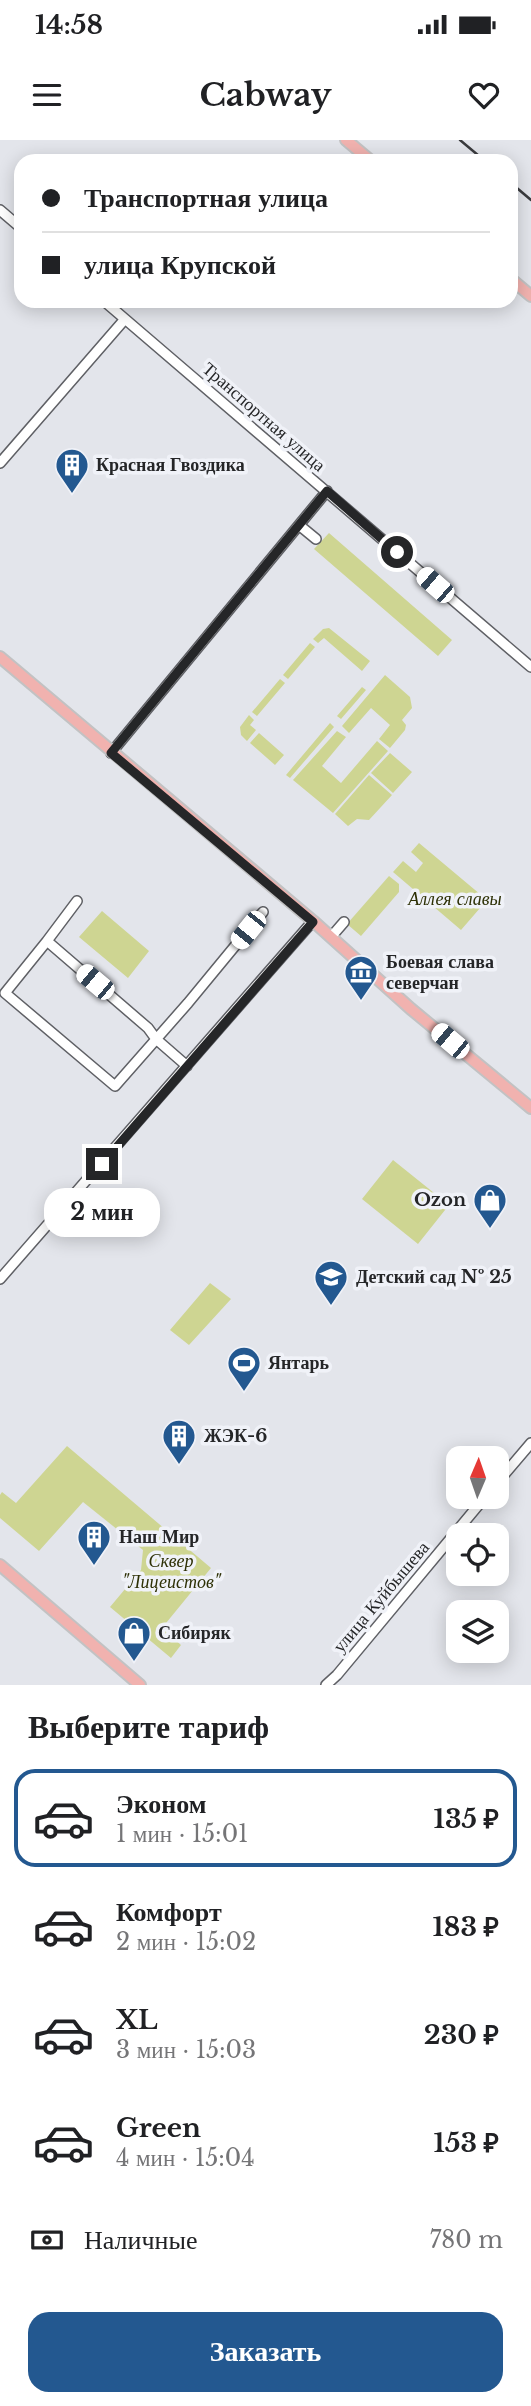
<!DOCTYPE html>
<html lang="ru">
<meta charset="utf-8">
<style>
:root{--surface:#fff;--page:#f6f6f6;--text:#202124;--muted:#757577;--line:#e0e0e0;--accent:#235890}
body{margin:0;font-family:"Libre Baskerville",serif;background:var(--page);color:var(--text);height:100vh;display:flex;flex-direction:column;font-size:26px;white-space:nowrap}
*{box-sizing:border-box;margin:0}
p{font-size:23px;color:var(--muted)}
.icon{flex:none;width:38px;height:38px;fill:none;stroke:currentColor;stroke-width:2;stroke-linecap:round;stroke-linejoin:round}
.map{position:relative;height:1545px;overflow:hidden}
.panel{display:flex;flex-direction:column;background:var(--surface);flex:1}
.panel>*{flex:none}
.banner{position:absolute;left:14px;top:14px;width:504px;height:154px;border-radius:21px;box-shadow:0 4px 18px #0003;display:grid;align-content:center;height:154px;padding:0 28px;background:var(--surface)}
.needle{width:46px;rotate:2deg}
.buttons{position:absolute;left:446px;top:1306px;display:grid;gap:14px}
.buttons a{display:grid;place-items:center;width:63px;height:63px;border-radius:14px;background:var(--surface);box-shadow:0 4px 18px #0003;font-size:35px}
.end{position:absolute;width:32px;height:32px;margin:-16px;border:9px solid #252628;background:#fff;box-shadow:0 0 0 4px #fff}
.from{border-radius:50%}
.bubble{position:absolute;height:49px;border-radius:21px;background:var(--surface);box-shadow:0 4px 18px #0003;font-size:23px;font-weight:800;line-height:49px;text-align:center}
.car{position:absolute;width:21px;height:42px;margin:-21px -10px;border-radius:9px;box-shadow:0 0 5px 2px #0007;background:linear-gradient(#fff 24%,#345 0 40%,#fff 0 76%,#345 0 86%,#fff 0)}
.banner b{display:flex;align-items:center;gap:24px;height:66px;font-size:26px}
.banner b+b{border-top:2px solid var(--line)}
.banner i{width:18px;height:18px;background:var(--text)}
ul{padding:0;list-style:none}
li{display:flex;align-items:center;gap:21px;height:98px;margin:0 14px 10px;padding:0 14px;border:4px solid transparent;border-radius:21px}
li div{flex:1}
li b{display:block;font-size:26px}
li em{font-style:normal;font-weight:800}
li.selected{border-color:var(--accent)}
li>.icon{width:63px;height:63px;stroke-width:1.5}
h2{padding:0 28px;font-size:32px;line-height:84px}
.pay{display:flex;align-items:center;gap:18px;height:77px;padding:0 28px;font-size:26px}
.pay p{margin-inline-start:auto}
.primary-button{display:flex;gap:14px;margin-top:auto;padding:14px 28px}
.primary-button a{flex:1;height:80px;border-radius:21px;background:var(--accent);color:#fff;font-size:28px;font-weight:800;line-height:80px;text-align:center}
.status{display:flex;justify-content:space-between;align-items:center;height:49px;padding:0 35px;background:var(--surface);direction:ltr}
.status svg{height:19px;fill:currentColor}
header{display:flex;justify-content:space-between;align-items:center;height:91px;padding:0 28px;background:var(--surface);font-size:32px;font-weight:800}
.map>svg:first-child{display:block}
.green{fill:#ced592}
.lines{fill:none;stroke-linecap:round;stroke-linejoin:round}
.minor-casing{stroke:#5f6065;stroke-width:12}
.major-casing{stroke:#c2c2c3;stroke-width:14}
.minor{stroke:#fff;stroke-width:9}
.major{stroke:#f1b2af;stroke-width:10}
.rail{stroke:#3a3b3e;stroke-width:2.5}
.route{stroke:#252628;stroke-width:9}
.labels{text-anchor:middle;stroke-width:7;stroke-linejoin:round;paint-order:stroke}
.street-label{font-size:18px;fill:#252628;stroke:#f0f2f8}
.poi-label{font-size:18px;font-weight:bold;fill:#252628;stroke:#f0f2f8;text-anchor:start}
.park-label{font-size:18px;font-style:italic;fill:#2e3106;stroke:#f0f2f8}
</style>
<div class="status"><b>14:58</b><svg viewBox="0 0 49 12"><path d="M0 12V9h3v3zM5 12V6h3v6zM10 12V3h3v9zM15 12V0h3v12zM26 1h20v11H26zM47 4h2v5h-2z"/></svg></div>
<header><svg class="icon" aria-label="menu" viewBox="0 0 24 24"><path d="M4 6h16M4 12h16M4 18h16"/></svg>Cabway<svg class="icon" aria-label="heart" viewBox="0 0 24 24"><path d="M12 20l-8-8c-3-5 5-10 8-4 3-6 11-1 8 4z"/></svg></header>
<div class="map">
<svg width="531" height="1545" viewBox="0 0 531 1545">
<rect width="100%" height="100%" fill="#e3e5eb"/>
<!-- green -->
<path class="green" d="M329 393 452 500 438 516 314 409Z
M329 488 370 521 362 531 324 498 318 503 313 499 323 489Z
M310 503 315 507 288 539 283 535Z
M385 535 410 557 412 568 402 580 406 585 405 590 390 608 379 599 390 585 371 568 349 593 342 586Z
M280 539 285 543 257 576 252 572Z
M362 547 366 550 341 579 337 576Z
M249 575 254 580 250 585 256 590 247 601 241 595 240 587Z
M330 583 334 587 290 638 286 635Z
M337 591 346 597 322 626 341 643 377 601 388 611 333 673 293 640Z
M259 593 284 615 275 625 250 603Z
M390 613 412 632 393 653 371 633Z
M369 635 392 655 369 680 357 679 348 686 335 674Z
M419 703 487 760 461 790 393 732 403 721 416 732 423 723 411 712Z
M389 736 399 744V752L361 796 347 784Z
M102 771 149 811 128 838 79 797Z
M393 1020 449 1065 418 1104 362 1059Z
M210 1143 231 1159 189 1205 170 1190Z
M67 1306 211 1428 162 1488 181 1505 171 1518 110 1467 141 1430 143 1410 83 1362 39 1411 0 1378V1355L2 1352 16 1363Z"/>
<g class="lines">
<defs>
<path id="minor" d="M0 70 21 88
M104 161 531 527
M0 323 125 179
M299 385 316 399
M111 613 327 351
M77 761 47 801 148 888 156 899 187 926
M331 797 344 782
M47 801 5 853 115 946 188 863 263 772
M0 1139 313 781
M497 1343 531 1303
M326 1545 337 1535 486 1356"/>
<path id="major" d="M346 0 371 21
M511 139 531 156
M0 517 313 781 411 869 531 968
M0 1425 140 1545"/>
</defs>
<!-- minor casing -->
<use href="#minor" class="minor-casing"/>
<!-- major casing -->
<use href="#major" class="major-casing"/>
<!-- minor -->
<use href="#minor" class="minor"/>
<!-- major -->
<use href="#major" class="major"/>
<!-- rail -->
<path class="rail" d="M460 0 485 21
M511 43 531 60"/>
</g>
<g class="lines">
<!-- route -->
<path class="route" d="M102 1024 313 782 111 613 327 351 397 412"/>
</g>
<!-- icons -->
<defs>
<symbol id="building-pin" viewBox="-11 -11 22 30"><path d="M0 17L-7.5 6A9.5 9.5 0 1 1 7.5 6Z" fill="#235890" stroke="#f0f2f8"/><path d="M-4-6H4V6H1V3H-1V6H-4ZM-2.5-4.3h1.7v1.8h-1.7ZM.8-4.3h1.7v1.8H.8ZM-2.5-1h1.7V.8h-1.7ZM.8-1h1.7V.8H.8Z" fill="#fff"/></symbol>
<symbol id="museum-pin" viewBox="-11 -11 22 30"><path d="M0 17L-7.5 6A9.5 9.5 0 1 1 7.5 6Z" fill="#235890" stroke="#f0f2f8"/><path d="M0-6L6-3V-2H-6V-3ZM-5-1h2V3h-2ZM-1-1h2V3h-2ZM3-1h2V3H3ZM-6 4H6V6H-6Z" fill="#fff"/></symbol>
<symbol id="shop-pin" viewBox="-11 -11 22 30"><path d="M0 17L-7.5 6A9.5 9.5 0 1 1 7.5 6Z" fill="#235890" stroke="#f0f2f8"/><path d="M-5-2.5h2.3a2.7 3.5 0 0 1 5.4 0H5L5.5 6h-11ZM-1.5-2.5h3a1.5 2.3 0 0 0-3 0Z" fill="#fff"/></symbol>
<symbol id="school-pin" viewBox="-11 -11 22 30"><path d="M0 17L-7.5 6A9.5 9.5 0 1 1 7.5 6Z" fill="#235890" stroke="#f0f2f8"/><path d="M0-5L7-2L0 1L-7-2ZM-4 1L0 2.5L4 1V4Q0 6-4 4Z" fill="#fff"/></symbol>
<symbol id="stadium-pin" viewBox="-11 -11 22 30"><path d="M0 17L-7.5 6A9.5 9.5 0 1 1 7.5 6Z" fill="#235890" stroke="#f0f2f8"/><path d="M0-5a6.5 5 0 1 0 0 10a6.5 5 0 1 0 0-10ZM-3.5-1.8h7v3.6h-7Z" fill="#fff"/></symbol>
</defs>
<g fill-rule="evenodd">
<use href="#building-pin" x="53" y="306" width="38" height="52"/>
<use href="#museum-pin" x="342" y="813" width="38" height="52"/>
<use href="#shop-pin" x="471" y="1041" width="38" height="52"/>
<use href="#school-pin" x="312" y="1118" width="38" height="52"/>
<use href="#stadium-pin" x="225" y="1204" width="38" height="52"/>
<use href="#building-pin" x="160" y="1277" width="38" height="52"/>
<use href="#building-pin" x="75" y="1378" width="38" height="52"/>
<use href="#shop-pin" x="115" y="1474" width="38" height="52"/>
</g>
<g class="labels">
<!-- street labels -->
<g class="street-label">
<text transform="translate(264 277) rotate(41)" y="6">Транспортная улица</text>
<text transform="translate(381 1457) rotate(-50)" y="6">улица Куйбышева</text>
</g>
<!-- poi labels -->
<g class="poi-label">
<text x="96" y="331">Красная Гвоздика</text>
<text x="386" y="828">Боевая слава<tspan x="386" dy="21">северчан</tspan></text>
<text x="466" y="1066" text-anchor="end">Ozon</text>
<text x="356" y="1143">Детский сад № 25</text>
<text x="268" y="1229">Янтарь</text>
<text x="204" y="1302">ЖЭК-6</text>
<text x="119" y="1403">Наш Мир</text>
<text x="158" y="1499">Сибиряк</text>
</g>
<!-- park labels -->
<g class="park-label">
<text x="455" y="765">Аллея славы</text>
<text x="171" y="1427">Сквер<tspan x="171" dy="21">"Лицеистов"</tspan></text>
</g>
</g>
</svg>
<div class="buttons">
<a><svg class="needle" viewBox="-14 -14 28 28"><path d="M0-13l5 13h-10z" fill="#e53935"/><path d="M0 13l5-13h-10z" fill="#757577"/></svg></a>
<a><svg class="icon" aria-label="locate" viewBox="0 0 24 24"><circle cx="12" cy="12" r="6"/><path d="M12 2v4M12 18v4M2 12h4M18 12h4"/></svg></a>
<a><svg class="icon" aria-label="layers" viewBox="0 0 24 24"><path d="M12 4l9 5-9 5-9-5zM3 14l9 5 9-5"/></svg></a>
</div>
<i class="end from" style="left:397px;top:412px"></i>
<i class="end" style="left:102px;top:1024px"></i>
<div class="bubble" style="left:44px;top:1048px;width:116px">2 мин</div>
<i class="car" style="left:435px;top:445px;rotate:311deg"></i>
<i class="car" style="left:248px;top:790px;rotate:219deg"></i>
<i class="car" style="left:95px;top:842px;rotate:310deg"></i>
<i class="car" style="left:450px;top:901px;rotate:310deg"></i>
<div class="banner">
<b><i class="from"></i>Транспортная улица</b>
<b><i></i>улица Крупской</b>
</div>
</div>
<section class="panel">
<h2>Выберите тариф</h2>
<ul>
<li class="selected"><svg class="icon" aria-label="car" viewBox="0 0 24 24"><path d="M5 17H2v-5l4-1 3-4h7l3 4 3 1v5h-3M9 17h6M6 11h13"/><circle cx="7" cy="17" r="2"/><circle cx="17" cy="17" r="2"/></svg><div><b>Эконом</b><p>1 мин · 15:01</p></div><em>135 ₽</em></li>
<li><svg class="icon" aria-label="car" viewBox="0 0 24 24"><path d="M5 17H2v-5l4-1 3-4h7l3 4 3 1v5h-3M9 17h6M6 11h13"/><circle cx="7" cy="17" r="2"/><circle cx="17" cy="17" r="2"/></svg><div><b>Комфорт</b><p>2 мин · 15:02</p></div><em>183 ₽</em></li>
<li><svg class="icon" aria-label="car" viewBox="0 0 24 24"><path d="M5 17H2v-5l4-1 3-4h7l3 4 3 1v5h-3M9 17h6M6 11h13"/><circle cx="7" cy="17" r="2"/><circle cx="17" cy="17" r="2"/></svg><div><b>XL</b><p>3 мин · 15:03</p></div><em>230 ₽</em></li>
<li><svg class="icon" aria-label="car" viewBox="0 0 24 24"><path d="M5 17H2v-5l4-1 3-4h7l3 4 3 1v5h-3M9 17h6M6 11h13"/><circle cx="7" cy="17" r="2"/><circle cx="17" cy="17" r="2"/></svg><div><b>Green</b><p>4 мин · 15:04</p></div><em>153 ₽</em></li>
</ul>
<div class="pay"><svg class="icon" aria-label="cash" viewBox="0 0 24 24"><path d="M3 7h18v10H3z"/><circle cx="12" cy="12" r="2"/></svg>Наличные<p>780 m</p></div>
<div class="primary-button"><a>Заказать</a></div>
</section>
